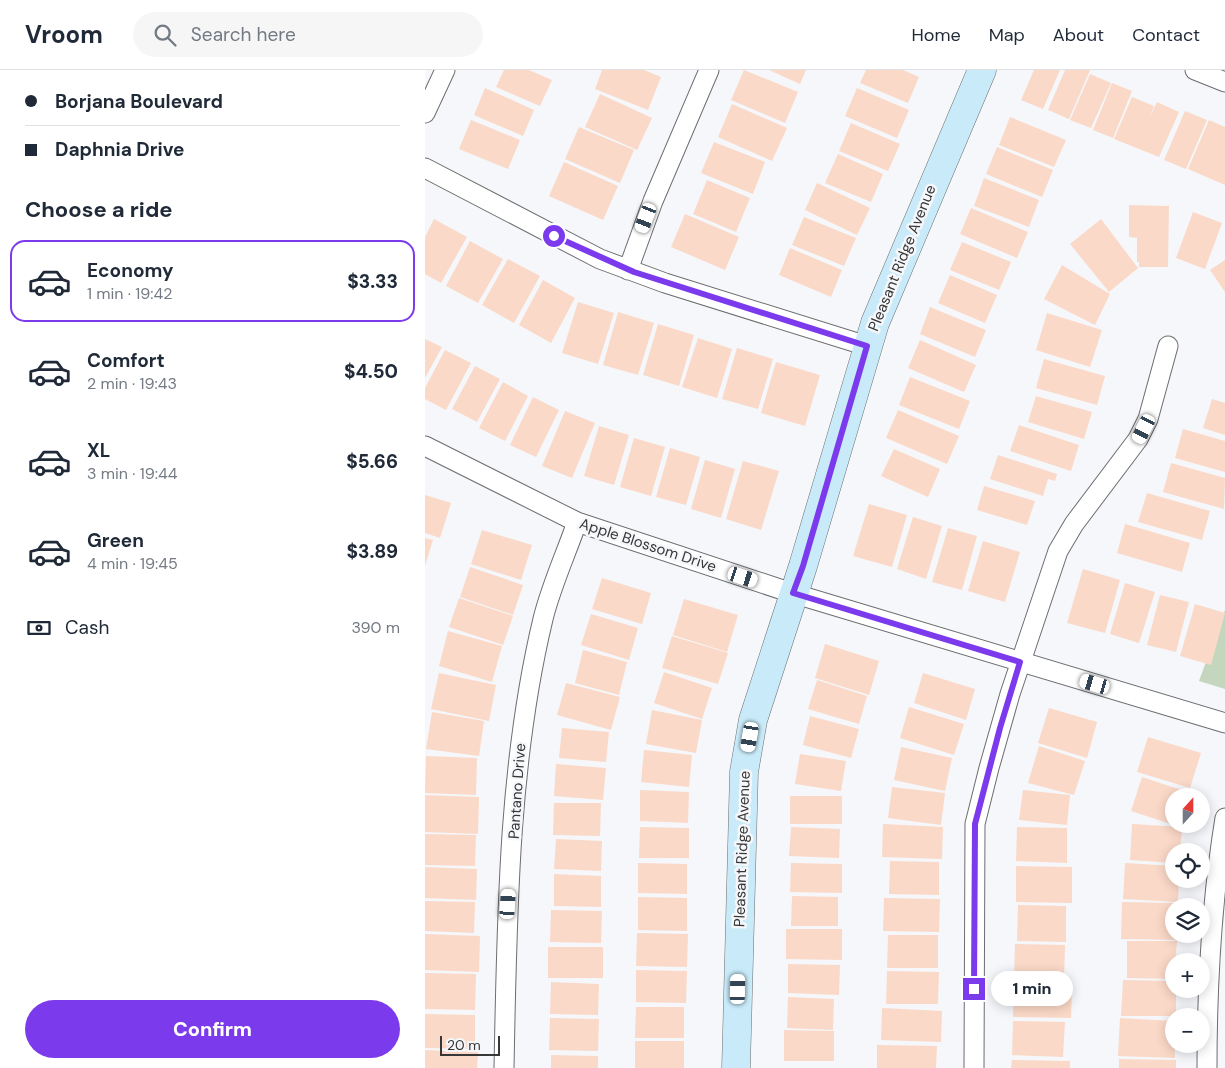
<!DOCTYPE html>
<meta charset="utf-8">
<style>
:root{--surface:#fff;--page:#f6f6f7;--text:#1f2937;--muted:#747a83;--line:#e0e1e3;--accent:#7c3aed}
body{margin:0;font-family:"DM Sans",sans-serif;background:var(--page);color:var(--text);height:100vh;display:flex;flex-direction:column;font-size:19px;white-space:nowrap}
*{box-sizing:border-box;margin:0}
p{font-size:16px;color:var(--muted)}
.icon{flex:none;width:28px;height:28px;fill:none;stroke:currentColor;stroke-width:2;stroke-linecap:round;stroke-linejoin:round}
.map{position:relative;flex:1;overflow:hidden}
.sheet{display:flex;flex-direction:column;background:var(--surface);width:425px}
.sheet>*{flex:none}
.hud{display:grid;align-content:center;height:110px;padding:0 25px;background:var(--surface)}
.needle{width:32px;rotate:21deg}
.fabs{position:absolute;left:740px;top:718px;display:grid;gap:10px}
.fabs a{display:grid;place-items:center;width:45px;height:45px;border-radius:50%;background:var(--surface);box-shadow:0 2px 12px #0003;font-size:25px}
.scale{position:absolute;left:15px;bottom:12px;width:60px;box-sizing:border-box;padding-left:5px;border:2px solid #373738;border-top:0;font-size:14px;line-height:18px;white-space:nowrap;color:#373738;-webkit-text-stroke:4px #f5f7fa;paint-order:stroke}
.end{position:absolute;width:22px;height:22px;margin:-11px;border:6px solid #7c3aed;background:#fff;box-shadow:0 0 0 2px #fff}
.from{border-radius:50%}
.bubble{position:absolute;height:35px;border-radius:18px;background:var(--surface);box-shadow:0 2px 12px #0003;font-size:16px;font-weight:800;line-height:35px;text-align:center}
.car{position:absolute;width:15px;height:30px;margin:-15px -8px;border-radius:6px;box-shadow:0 0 4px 1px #0007;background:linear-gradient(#fff 24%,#345 0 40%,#fff 0 76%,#345 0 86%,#fff 0)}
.hud b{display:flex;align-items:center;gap:18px;height:48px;font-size:19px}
.hud b+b{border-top:1px solid var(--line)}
.hud i{width:12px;height:12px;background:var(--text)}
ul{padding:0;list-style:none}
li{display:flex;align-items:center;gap:15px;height:82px;margin:0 10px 8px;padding:0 15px;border:2px solid transparent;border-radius:15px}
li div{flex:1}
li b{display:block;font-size:19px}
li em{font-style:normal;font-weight:800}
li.active{border-color:var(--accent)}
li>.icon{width:45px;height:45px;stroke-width:1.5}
h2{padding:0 25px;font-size:22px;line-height:60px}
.pay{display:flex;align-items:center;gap:12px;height:55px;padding:0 25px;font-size:19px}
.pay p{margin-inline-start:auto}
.cta{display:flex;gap:10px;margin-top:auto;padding:10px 25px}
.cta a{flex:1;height:58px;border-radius:30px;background:var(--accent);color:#fff;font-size:20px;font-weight:800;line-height:58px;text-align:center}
header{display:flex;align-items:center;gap:30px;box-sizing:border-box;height:70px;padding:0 25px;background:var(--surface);border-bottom:1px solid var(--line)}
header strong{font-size:24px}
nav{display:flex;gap:28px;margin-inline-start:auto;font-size:18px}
.search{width:350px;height:45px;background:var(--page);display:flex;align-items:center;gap:12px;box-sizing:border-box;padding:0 18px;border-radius:28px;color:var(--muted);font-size:19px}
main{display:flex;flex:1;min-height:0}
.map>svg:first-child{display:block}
.green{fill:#c5d6be}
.building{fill:#fbd9c8}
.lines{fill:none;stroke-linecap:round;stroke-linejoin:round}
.street-casing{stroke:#6c6d6f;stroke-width:21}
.secondary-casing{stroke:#6c6d6f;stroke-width:29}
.street{stroke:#fff;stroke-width:19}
.secondary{stroke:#c9ebf9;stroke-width:28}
.route{stroke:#7c3aed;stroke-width:6}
.labels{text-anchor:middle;stroke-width:5;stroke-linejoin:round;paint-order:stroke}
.street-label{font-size:15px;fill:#373738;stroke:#f5f7fa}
</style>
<header>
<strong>Vroom</strong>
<div class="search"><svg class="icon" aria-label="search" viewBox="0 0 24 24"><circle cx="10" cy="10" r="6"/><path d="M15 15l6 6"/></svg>Search here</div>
<nav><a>Home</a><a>Map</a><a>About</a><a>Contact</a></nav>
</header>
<main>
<section class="sheet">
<div class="hud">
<b><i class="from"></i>Borjana Boulevard</b>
<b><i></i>Daphnia Drive</b>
</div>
<h2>Choose a ride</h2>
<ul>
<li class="active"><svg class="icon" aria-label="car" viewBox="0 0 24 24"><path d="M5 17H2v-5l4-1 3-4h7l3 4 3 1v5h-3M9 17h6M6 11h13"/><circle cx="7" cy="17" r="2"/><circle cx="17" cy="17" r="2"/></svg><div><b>Economy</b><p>1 min · 19:42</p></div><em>$3.33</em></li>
<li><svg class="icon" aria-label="car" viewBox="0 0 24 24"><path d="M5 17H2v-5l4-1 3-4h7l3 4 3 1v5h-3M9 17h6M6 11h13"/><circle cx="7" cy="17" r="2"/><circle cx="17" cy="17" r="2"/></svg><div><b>Comfort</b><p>2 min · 19:43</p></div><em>$4.50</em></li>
<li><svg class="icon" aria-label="car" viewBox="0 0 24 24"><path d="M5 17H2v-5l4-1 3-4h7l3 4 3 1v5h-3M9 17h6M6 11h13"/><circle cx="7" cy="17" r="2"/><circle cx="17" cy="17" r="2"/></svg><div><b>XL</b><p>3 min · 19:44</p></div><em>$5.66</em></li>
<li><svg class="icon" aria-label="car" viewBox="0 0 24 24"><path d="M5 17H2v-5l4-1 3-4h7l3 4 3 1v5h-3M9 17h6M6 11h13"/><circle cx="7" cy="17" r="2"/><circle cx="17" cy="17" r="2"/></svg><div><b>Green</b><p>4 min · 19:45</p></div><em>$3.89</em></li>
</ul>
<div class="pay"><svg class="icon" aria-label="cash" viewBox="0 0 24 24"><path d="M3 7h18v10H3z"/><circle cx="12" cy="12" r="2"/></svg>Cash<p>390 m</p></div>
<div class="cta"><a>Confirm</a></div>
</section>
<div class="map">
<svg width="800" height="998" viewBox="0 0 800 998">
<rect width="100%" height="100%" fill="#f5f7fa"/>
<!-- green -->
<path class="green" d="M800 540V619L774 611Z"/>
<!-- building -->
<path class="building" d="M79 0H104L127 10 115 36 71 17Z
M177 0H219L236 7 223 40 170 19Z
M319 0 373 22 360 53 306 30Z
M344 0H381L375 14Z
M441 0H478L494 7 483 33 435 13Z
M609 0H635L618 39 596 30Z
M640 0H665L644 49 623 40Z
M665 4 686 13 666 58 645 50Z
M687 13 707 21 688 68 668 60Z
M60 18 109 40 98 66 49 45Z
M432 18 484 40 472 68 420 46Z
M175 24 227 48 212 80 160 57Z
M707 27 729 36 725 47 732 32 754 42 734 87 689 69Z
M307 34 362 58 347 91 293 67Z
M760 41 782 50 761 99 739 90Z
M585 47 641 70 629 97 574 75Z
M46 50 95 70 83 99 34 79Z
M784 50 800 57V115L763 99Z
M426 53 475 74 463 101 414 81Z
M154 57 209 80 195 113 140 89Z
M289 72 340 92 328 124 276 103Z
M572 77 628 100 617 127 561 104Z
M413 84 458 104 446 132 400 113Z
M139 92 193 116 178 150 124 126Z
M559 108 614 130 604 157 549 136Z
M282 110 325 128 311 162 268 144Z
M392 113 445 138 432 165 380 140Z
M704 135 744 136 743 197H714V192H712V168L704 167Z
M546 138 603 162 592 188 535 164Z
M768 142 797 153 780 199 751 188Z
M260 144 314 167 300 200 246 177Z
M379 147 431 168 419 196 367 175Z
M9 149 42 167 16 213 0 204V167Z
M676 149 713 198 684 222 645 174Z
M45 171 78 189 53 233 21 216Z
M537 172 586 192 574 220 525 200Z
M365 178 417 200 406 227 354 205Z
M83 189 115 206 89 253 57 235Z
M800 190V222L785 200Z
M637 195 685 224 670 255 619 229Z
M525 205 572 225 560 253 513 233Z
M118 210 150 228 126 273 94 255Z
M153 232 189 243 173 294 137 283Z
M505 237 561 260 550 287 495 264Z
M193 242 229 253 213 305 178 295Z
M622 243 677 260 665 297 611 280Z
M233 254 269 265 254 316 218 305Z
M273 268 307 279 292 328 257 317Z
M0 269 17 277 0 308Z
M495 270 551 295 539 322 483 298Z
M312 278 348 289 333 339 297 329Z
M20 280 46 293 21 340 0 329V318Z
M619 289 680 306 672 335 611 318Z
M351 292 395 305 380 356 336 343Z
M50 296 75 309 52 352 27 339Z
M485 307 545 331 534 359 474 335Z
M78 312 103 326 80 371 54 358Z
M611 326 667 342 659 369 603 352Z
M108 327 134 340 111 387 85 375Z
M787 329 800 333V365L778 358Z
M473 340 534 366 522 394 461 368Z
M140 341 170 353 147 408 117 396Z
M594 355 654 375 646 401 585 381Z
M174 356 204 365 189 415 159 406Z
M758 359 800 371V402L750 388Z
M209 368 240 377 226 426 195 417Z
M245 378 275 387 261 435 231 427Z
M469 379 515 399 503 427 456 406Z
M573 385 632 404 630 411 623 409 618 426 565 409Z
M280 390 310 399 296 448 266 439Z
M318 391 354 401 336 460 301 449Z
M746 393 800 408 799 439 738 422Z
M559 416 610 431 602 455 552 440Z
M722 423 785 441 777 470 713 452Z
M0 425 26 433 15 468 0 463Z
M444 434 482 445 467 497 428 486Z
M488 447 517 456 501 509 472 499Z
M700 454 765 473 757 502 692 483Z
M523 458 552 466 537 520 507 512Z
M57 460 107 475 96 510 46 494Z
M0 468 8 470 0 496Z
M558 471 595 482 580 532 543 521Z
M45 497 98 515 88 545 35 527Z
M658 499 695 510 680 563 642 553Z
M177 508 226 523 217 554 167 539Z
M700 513 730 522 714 573 685 564Z
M735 525 764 532 751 582 722 575Z
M34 528 88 546 78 575 24 557Z
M259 529 313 545 302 582 248 565Z
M770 534 800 543 786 595 755 586Z
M166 544 213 558 204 590 156 575Z
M23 561 77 576 67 612 14 596Z
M247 566 303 583 293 614 237 598Z
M400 574 454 591 444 625 390 608Z
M158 580 202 592 194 625 150 613Z
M239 602 287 618 277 649 229 633Z
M14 603 71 615 64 651 6 639Z
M498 603 550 619 541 650 489 633Z
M392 610 442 626 434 654 383 639Z
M141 613 195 627 186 660 132 645Z
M484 637 539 654 529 685 475 668Z
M624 638 672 652 662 688 613 673Z
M227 640 277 650 271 683 221 674Z
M7 642 59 651 54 686 1 679Z
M385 646 434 659 426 688 378 675Z
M137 658 184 662 181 692 134 688Z
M723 667 776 683 765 718 712 702Z
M614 676 660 691 649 725 603 713Z
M476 677 527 688 520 721 469 710Z
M219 680 267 685 264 717 216 712Z
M375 684 421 691 416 721 370 714Z
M1 686 52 688 51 725 0 723Z
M131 694 181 698 178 730 129 726Z
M717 707 766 723 764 726H749V754H756L755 757 706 741Z
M467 717 520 723 516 755 463 748Z
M215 720 264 722 263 753 215 751Z
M598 720 645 725 642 755 594 750Z
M0 725 54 727 53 764 0 762Z
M365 726H417V754H365Z
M129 733H176L175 766 128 765Z
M458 754 518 757 517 789 457 787Z
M707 754 757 757 755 781H749V793L705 790Z
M215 757 264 758V788H214Z
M366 757 415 759 414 788 364 786Z
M592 757 642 758V793L591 791Z
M0 764 51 765 50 796 0 795Z
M131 769 177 771 176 801 129 799Z
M465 791 514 792V825L464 824Z
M213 793 262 794V824L213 823Z
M366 793 417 794V823L365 822Z
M700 793 749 796V809H754L753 832 698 829Z
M591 796 647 797V833L591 832Z
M0 797 52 799 51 830 0 828Z
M129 804 176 806V837L129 836Z
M367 826 413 827V856H366Z
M213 827 262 828V861L213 860Z
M459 828 515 829 514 862 458 861Z
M0 831 50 832 49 863 0 861Z
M697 832 753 833V836H749V864H752V870L696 869Z
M593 835 641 836V872L592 871Z
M126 840 177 841 176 873 125 872Z
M361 859H417V890L361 889Z
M212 863 263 864 262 897 211 896Z
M0 864 55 866 54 902 0 900Z
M463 865H513V898H462Z
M702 871H752L749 909 702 908Z
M590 874 640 875 639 911H589Z
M123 877H178V908H123Z
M363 894 415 895 414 925 363 923Z
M211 900 262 901 261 933 211 932Z
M462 901 514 902 513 934H461Z
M0 903 51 904 50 940 0 939Z
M698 910 749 911V919H751V946H696Z
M126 912 174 914 173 945 125 944Z
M589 912 647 913 646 948 588 947Z
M363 927 409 929 408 960 362 958Z
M211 937H259V968H210Z
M457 938 517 941 516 972 456 970Z
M0 944 50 945V979L0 978Z
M125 948 174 949 173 981 124 980Z
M695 948 749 951 750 988 693 986Z
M588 951 640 952 638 987 587 985Z
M359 960 409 961V991H359Z
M210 971H259V998H210Z
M452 975 512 976 511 998H452Z
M0 980 53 982 52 998H0Z
M126 985 173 986V998H126Z
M694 989 751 990V998H694Z
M587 990 645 991V998H586Z"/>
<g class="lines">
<defs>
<path id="street" d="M770 0 800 12
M0 43 20 0
M0 98 175 189 240 213 442 276
M203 200 228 131 284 0
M0 376 152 452 367 523 800 653
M79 998C82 848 83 695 118 549 126 516 141 484 152 452
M549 998 550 754 564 698 585 624 633 481 649 454 713 369 723 349 743 276
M782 998C782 917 787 828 800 748"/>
<path id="secondary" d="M311 998 319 702 328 650 378 496 450 253 557 0"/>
</defs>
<!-- street casing -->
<use href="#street" class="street-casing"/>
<!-- secondary casing -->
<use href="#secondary" class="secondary-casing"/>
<!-- street -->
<use href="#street" class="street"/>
<!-- secondary -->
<use href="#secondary" class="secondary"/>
</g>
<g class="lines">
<!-- route -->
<path class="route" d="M129 166 209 202 442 276 378 496 368 523 595 592 575 658 550 754 549 919"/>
</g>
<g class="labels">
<!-- street labels -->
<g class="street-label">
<text transform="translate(477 188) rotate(-68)" y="5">Pleasant Ridge Avenue</text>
<text transform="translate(223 475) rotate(18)" y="5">Apple Blossom Drive</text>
<text transform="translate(92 721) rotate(-86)" y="5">Pantano Drive</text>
<text transform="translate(317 779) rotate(-88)" y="5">Pleasant Ridge Avenue</text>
</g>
</g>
</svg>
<div class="fabs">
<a><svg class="needle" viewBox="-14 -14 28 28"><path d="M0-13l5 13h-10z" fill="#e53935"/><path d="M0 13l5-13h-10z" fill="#747a83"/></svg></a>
<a><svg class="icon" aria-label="locate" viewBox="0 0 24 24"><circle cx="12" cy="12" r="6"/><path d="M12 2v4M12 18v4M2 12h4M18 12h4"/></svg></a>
<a><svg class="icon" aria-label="layers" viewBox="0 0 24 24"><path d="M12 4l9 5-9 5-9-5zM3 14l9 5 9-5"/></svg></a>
<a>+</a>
<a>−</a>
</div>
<div class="scale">20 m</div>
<i class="end from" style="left:129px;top:166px"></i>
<i class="end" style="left:549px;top:919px"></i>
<div class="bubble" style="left:566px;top:901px;width:82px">1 min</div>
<i class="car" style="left:221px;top:148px;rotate:201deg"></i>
<i class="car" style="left:719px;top:359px;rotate:207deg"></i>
<i class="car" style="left:318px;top:507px;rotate:108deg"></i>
<i class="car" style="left:670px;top:614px;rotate:286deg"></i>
<i class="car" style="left:325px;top:667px;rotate:190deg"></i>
<i class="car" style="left:83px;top:834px;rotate:4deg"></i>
<i class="car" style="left:313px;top:919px;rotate:1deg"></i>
</div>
</main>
